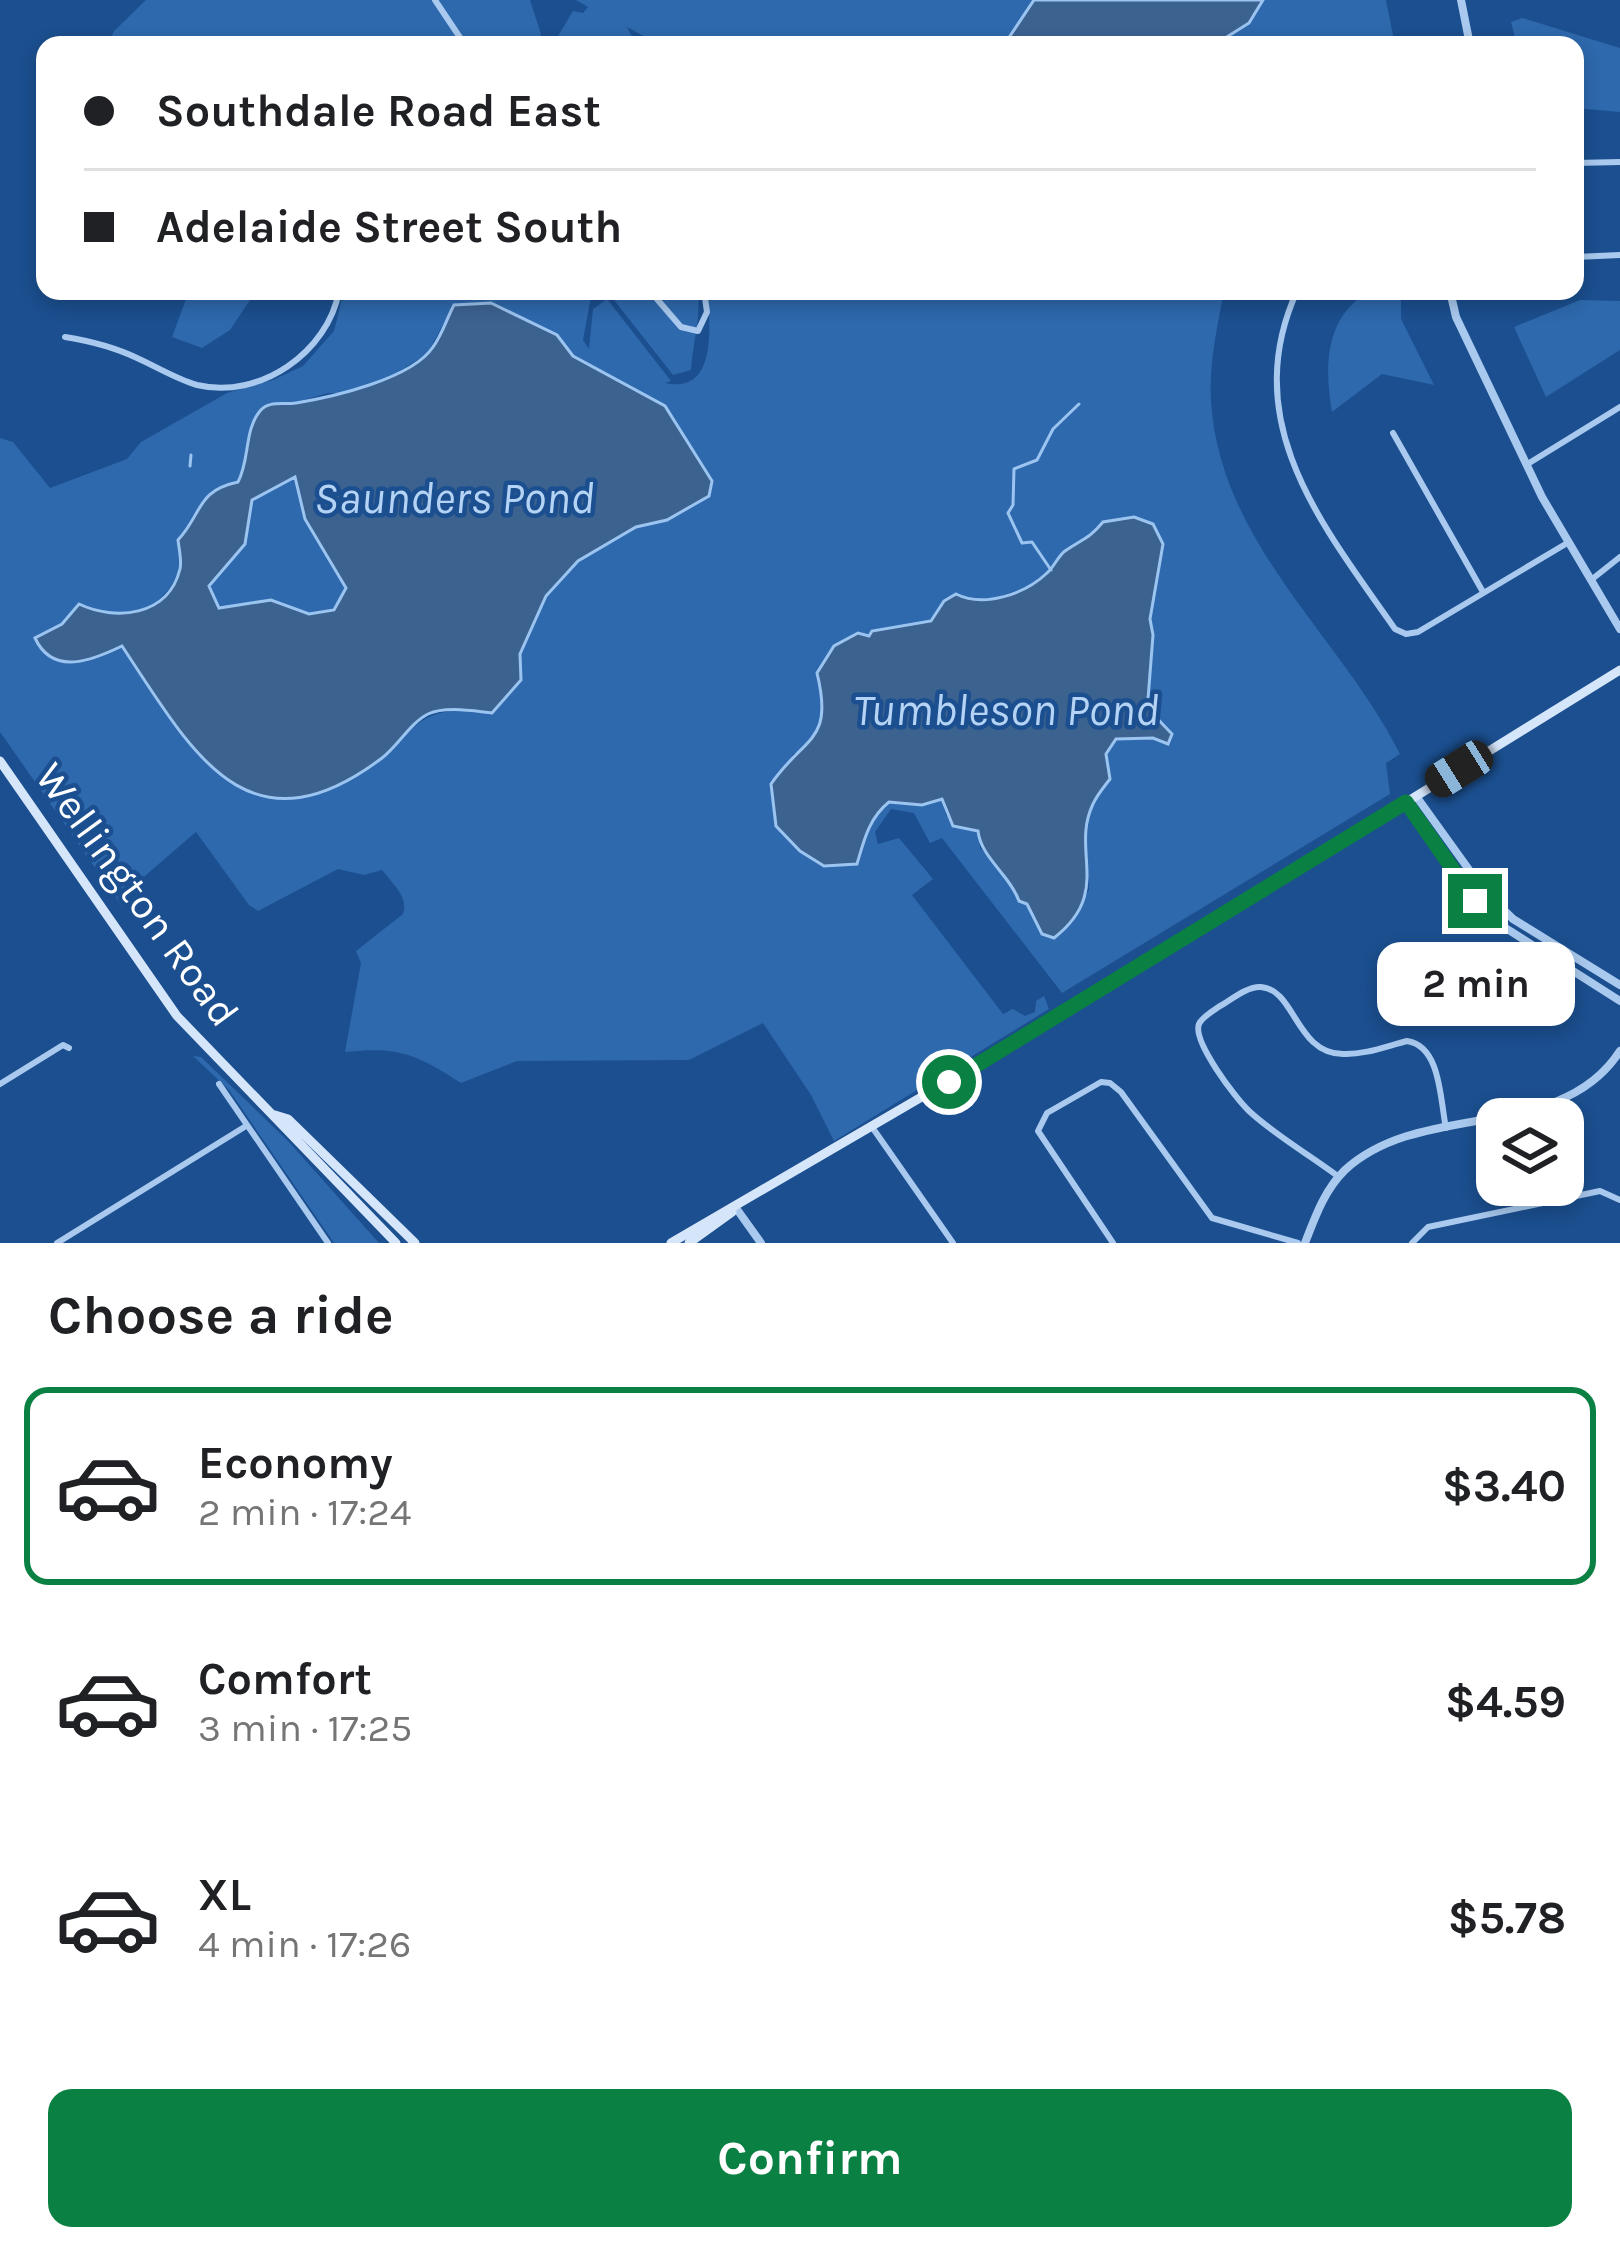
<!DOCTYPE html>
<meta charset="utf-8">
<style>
:root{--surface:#fff;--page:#f2f2f2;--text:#202124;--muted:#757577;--line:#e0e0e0;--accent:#0b8043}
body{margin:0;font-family:Karla,sans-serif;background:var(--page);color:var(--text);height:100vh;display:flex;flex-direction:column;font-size:45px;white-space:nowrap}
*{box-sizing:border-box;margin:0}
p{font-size:39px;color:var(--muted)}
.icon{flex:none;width:66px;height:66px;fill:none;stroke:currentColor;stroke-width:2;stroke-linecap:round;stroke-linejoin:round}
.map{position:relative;height:1243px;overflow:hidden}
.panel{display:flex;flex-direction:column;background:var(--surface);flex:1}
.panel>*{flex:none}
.hud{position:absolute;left:36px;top:36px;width:1548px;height:264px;border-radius:24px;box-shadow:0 6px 18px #0003;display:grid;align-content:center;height:264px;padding:0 48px;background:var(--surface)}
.fabs{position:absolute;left:1476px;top:1098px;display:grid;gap:24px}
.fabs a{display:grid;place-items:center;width:108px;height:108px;border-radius:24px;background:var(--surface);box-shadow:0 6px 18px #0003;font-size:60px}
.end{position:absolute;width:54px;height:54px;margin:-27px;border:15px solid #0b8043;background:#fff;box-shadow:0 0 0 6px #fff}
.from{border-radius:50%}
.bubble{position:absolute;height:84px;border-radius:24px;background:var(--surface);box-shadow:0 6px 18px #0003;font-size:39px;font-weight:700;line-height:84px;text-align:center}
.car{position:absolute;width:36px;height:72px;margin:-36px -18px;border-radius:15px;box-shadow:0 0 9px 3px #0007;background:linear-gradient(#222 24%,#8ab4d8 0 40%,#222 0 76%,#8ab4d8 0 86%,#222 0)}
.hud b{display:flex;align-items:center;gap:42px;height:114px;font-size:45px}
.hud b+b{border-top:3px solid var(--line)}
.hud i{width:30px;height:30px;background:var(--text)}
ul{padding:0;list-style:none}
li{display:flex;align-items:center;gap:36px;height:198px;margin:0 24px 18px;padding:0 24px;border:6px solid transparent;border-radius:24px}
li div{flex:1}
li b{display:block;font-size:45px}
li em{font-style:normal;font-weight:700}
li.active{border-color:var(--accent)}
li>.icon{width:108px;height:108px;stroke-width:1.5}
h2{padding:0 48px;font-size:54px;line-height:144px}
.button{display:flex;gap:24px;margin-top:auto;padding:24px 48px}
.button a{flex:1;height:138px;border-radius:24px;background:var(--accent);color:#fff;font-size:48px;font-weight:700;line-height:138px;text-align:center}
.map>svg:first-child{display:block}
.green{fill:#2e69ad;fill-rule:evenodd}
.water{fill:#3c6290;stroke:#9cc4f0;stroke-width:3;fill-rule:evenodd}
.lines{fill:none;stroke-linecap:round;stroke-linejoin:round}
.stream{stroke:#9cc4f0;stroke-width:3}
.minor{stroke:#a9c9ee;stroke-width:6}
.tertiary{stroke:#a9c9ee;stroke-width:8}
.secondary{stroke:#d6e6fa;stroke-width:9}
.route{stroke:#0b8043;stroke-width:15}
.labels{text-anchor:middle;stroke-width:9;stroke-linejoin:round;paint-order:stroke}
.street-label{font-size:42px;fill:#fff;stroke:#1b4f8f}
.water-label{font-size:45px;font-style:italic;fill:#b5d3f5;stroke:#1b4f8f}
</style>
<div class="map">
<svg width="1620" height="1243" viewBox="0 0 1620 1243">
<rect width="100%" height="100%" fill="#1b4f8f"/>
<!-- green -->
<path class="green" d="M146 0H530L541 34 539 45H108L114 31Z
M576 0H1034L1004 45H915L911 41H884L885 45H660L627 27 631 35 648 45H574L558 36 573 11 583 13 588 7Z
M1263 0H1386L1395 45H1214L1249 23Z
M1522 18 1620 48V112L1575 108V45H1517L1511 22Z
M189 291H256L230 330 202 348 172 337Z
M344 291H592L583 340 589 349 593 309 607 299 671 381 665 383C719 395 709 323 708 291H1224C1217 328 1209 363 1211 401 1220 544 1340 635 1400 754L1386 763 1390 794 1062 993 942 838 930 843 914 813 891 809 875 832 878 844 899 838 933 879 912 895 1003 1014 1013 1009 1025 1016 1035 1012 1036 1001 1044 996 1049 1009 834 1141 811 1095 763 1023 689 1060 517 1061 461 1083C416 1054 399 1046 345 1052L361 963 356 951 403 914C409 897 392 883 382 870L364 875 338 869 258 911 249 905 196 832 139 881 122 906 0 732V438L13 442 50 488 127 459 141 442 227 393 273 380 303 366 334 331ZM491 303 557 335 573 356 665 406 709 496 667 520 636 527 578 561 546 596 520 654 521 680 492 712C459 710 438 706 411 729L122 645 86 662 36 638 62 624 98 613 135 615 154 605 170 588 181 568 178 540C202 513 196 491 238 482L247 465 250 435 269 403H293L328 393H349L384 381 427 354 454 305ZM1087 542 1150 619 1153 635 1147 684 1153 738 1116 739 1106 755 1110 779 1092 805 1086 836 1089 890 1077 907 1042 934 1027 904 1019 901 991 858 980 848 978 831 946 815 942 799 922 805 890 801C869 817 864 840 856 864L792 755C827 736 825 708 818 673L834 646 858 633 869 637 872 631 931 621 966 599H993L1033 584 1051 570 1063 552Z
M607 291H698C701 317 693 342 691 370L673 375Z
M1371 291H1401V319L1434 385 1382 374 1332 412C1324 365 1325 315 1371 291Z
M1580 300 1620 301V350L1546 397 1514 327Z
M295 476 305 519 346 588 334 610 309 614 271 601 219 608 209 586 245 544 252 500Z
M193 1056 201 1057 288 1141 379 1243H334L229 1090Z"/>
<!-- water -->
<path class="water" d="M1034 0H1263L1249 23 1214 45H1004Z
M491 303 557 335 573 356 665 406 712 481 709 496 667 520 636 527 578 561 546 596 520 654 521 680 492 713C473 711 446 706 428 714 410 723 398 746 382 758 247 860 191 750 122 646 93 660 53 677 35 638L62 624 79 604C115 621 168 617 180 569 182 561 179 549 178 540 203 513 196 491 238 482 250 460 244 430 260 411 269 400 283 405 296 403 332 397 412 379 433 347 442 335 447 318 454 305ZM295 477 305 519 346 588 334 610 309 614 271 600 219 608 209 586 245 544 252 500Z
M1134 517 1153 524 1163 544 1150 619 1153 635 1148 699 1152 713 1172 734 1168 744 1153 738 1116 739 1106 754 1110 779C1104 787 1097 795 1093 804 1070 852 1113 892 1054 938L1042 934 1027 904 1019 901C1010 875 981 858 978 831L953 826 942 799 922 805 889 802C869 818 864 840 857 864L824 866 800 851 776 826 771 784C805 735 834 743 817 673L834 646 858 633 869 636 872 631 931 621 944 601 956 594C984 608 1025 594 1047 573 1054 567 1058 556 1065 551 1082 539 1089 539 1103 522Z"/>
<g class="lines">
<!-- stream -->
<path class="stream" d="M190 466 191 455
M1051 570 1032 542 1022 543 1008 513 1013 505 1014 469 1037 460 1053 429 1079 404"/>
<!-- minor -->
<path class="minor" d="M435 0 465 45
M1575 163 1620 162
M1575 257 1620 255
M650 291 681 327 698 331 707 312 704 291
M1297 291C1237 423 1323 526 1395 629L1406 634 1418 632 1569 542
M65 337C90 341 114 347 137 358 157 367 176 379 197 385 260 400 328 352 339 291
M1393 433 1483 592
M1526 465 1620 407
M1591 580 1620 557
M0 1084 63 1045 69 1048
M219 1084 328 1243
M872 1127 953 1243
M1339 1177C1310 1155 1276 1136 1249 1111 1236 1099 1192 1041 1199 1024 1202 1017 1213 1011 1220 1006 1231 1000 1247 986 1261 987 1295 989 1296 1054 1343 1054 1364 1055 1387 1046 1407 1041 1441 1046 1440 1100 1446 1128
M57 1243 246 1126
M1113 1243 1038 1131 1047 1113 1101 1082 1110 1083 1121 1092 1212 1218 1298 1243
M1412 1243 1428 1227 1600 1191 1620 1200"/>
<!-- tertiary -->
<path class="tertiary" d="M1461 0 1470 45
M1450 291 1456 317 1542 497 1620 629
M1416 796 1485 892 1513 919 1620 985
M1406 802 1475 901 1504 927 1620 1001
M736 1208 761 1243
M1305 1243C1315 1217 1325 1189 1345 1170 1422 1099 1560 1144 1620 1051"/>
<!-- secondary -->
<path class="secondary" d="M0 761 177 1016 396 1243
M275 1115 288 1119 415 1243
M671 1243 1064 1014 1620 670
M689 1243 732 1212"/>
</g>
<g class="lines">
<!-- route -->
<path class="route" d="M949 1082 1406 802 1475 901"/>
</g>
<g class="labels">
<!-- street labels -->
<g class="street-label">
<text transform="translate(138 894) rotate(54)" y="15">Wellington Road</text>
</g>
<!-- water labels -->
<g class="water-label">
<text x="454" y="513">Saunders Pond</text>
<text x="1006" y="725">Tumbleson Pond</text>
</g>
</g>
</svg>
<div class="fabs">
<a><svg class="icon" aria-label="layers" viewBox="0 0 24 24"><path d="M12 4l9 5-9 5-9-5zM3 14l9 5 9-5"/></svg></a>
</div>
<i class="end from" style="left:949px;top:1082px"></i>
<i class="end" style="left:1475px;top:901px"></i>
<div class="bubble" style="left:1377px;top:942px;width:198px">2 min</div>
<i class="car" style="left:1459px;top:769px;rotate:238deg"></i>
<div class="hud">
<b><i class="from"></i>Southdale Road East</b>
<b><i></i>Adelaide Street South</b>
</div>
</div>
<section class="panel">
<h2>Choose a ride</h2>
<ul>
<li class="active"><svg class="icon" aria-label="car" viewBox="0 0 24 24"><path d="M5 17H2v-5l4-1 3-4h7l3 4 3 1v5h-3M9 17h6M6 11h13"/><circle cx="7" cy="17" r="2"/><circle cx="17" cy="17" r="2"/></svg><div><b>Economy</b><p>2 min · 17:24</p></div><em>$3.40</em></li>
<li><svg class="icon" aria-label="car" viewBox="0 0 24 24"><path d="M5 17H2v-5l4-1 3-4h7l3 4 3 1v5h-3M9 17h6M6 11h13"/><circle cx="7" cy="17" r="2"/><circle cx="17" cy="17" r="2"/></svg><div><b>Comfort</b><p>3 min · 17:25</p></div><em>$4.59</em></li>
<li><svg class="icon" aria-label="car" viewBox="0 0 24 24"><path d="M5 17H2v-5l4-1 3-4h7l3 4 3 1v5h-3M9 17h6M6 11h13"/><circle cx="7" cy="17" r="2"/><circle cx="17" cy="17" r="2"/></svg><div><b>XL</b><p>4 min · 17:26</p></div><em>$5.78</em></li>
</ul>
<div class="button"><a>Confirm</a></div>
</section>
